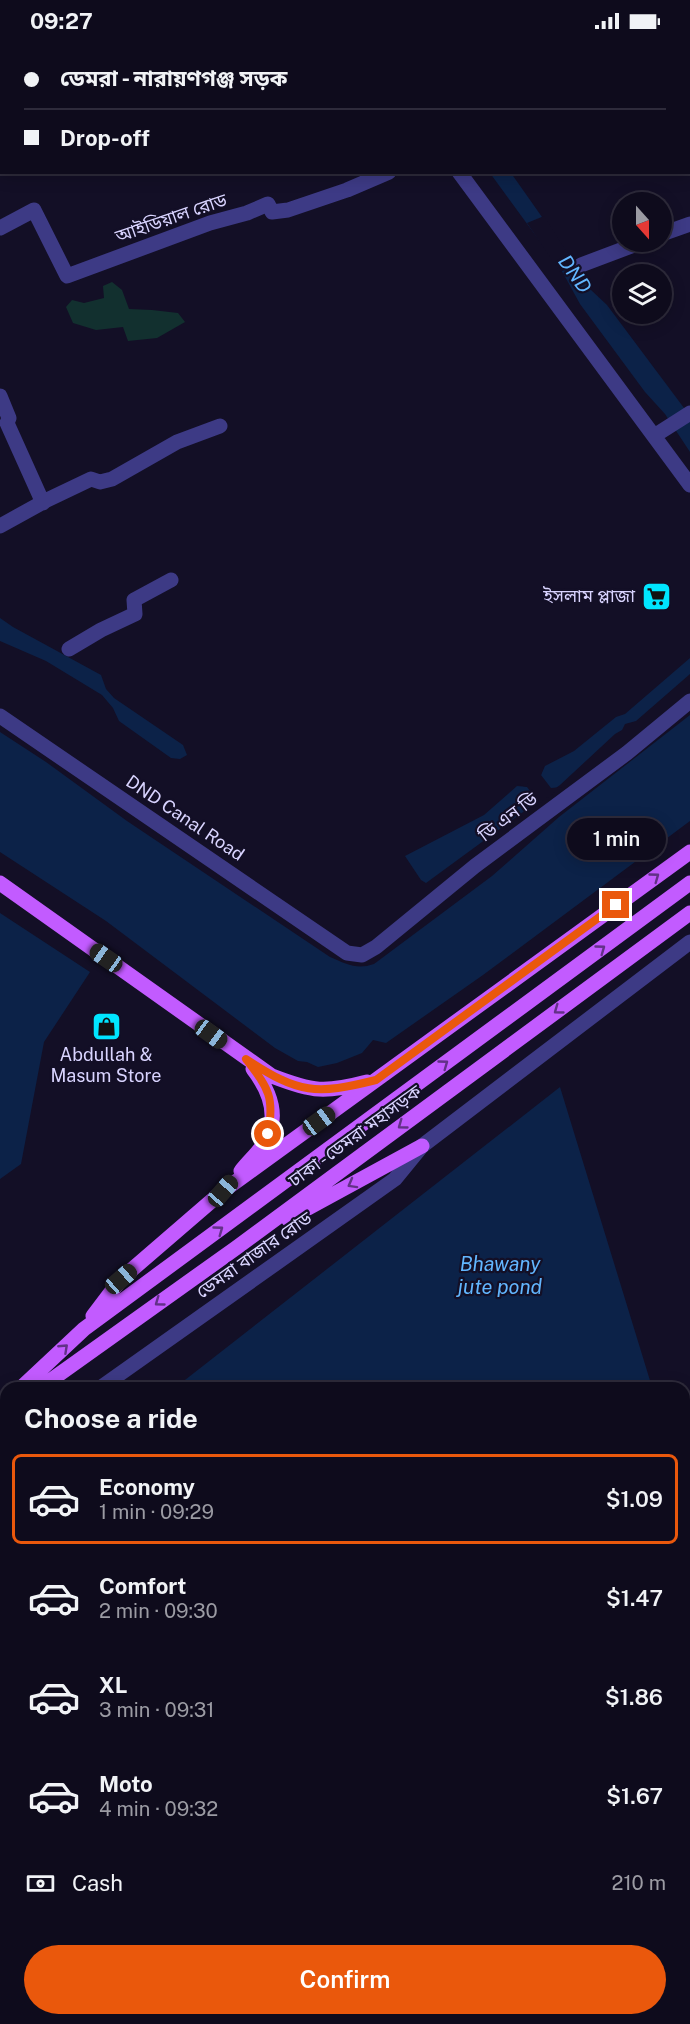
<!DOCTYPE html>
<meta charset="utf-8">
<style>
:root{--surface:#0e0b1c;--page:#1c1929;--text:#f1f3f6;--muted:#9b9ba3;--line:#2e2b3b;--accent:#ea580c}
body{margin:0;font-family:"Public Sans","Noto Sans Bengali",sans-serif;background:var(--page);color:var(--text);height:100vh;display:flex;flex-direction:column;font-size:22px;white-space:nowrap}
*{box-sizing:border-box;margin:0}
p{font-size:20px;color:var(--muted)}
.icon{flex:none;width:33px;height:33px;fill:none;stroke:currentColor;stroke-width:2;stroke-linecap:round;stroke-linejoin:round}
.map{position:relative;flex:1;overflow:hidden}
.panel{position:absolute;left:0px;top:1340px;width:690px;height:644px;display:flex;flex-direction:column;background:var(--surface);border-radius:18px 18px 0 0;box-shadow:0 3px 15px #0003,0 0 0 2px var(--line)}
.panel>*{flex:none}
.hud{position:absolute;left:0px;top:0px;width:690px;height:132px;box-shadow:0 3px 15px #0003,0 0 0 2px var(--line);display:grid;align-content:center;height:132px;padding:0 24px;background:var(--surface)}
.needle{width:39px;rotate:159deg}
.buttons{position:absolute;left:612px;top:150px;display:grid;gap:12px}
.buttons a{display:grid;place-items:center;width:60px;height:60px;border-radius:50%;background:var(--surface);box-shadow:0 3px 15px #0003,0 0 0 2px var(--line);font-size:30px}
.end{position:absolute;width:27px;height:27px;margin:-14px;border:8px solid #ea580c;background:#fff;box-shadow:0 0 0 3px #fff}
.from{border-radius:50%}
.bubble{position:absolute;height:42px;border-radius:21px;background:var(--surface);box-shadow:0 3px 15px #0003,0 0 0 2px var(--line);font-size:20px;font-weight:600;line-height:42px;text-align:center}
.car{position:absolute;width:18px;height:36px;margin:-18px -9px;border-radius:8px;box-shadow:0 0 4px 2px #0007;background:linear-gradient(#222 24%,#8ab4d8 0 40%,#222 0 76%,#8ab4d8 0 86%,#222 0)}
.hud b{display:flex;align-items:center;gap:21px;height:57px;font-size:22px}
.hud b+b{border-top:2px solid var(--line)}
.hud i{width:15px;height:15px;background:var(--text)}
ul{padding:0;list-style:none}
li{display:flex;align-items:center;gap:18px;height:90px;margin:0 12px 9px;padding:0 12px;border:3px solid transparent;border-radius:9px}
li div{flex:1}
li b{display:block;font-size:22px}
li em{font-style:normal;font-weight:600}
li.selected{border-color:var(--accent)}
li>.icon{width:54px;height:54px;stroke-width:1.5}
h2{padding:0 24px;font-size:27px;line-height:72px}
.pay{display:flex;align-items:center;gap:15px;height:66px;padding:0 24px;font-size:22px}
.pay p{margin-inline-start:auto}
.cta{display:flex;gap:12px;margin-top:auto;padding:12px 24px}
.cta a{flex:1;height:69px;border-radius:36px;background:var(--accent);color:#fff;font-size:24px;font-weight:600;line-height:69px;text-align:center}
.status{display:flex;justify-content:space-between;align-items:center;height:42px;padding:0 30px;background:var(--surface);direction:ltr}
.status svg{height:16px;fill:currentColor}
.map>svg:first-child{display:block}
.green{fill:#12302f}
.water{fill:#0c2248}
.pier{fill:#130f26}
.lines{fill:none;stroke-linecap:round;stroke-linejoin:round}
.minor{stroke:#3d3a85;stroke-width:15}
.major{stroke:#c25bff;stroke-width:15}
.oneway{stroke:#623188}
.route{stroke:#ea580c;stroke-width:8}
.labels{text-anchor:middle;stroke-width:4.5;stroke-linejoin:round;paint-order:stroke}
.street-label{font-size:18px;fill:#d9d4ff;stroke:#130f26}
.poi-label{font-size:18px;fill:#d9d4ff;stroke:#130f26;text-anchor:end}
.water-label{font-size:20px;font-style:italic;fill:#62b6ff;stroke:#130f26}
</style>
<div class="status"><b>09:27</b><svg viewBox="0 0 49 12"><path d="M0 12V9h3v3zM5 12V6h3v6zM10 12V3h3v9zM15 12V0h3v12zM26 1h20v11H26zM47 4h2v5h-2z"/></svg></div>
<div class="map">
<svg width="690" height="1982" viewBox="0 0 690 1982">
<rect width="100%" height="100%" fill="#130f26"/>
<!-- green -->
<path class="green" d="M112 240 122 248 129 267 152 268 178 271 185 280 157 296 128 299 123 285 96 288 73 281 66 265 72 258 84 261 104 256 103 244Z"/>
<!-- water -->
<path class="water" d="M490 131H511L580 229 591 248 607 263 690 374V410L665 372 645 350 580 262 563 231Z
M0 576 13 585 101 633 106 647 114 656 183 703 187 713 180 717 171 716 119 679 113 666 102 653 46 619 0 599Z
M690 616V632L636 679 625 682 622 688 615 692 560 743 426 841 421 838 405 814 484 773 517 744 528 745 541 733 545 724 574 709 616 675 625 672Z
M690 673V779L483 933 386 1001 373 998 362 1011 337 1021 318 1025 307 1020 298 1019 275 1006 106 879 0 810V690L46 720 127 779 330 915C346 922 357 928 374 922L492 834 559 775Z
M0 871 90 930 44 1000 21 1122 0 1137Z
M560 1045 652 1345H176Z
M229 1977H488L485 1982H232Z"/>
<!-- pier -->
<path class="pier" d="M544 174 575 223 560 230 527 181Z
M544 724 541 733 551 746 562 745 533 766 536 757 527 745 517 742H527Z"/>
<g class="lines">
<!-- minor -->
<path class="minor" d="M359 0 360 2
M127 2 130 0
M342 2 345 0
M591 2 594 0
M0 73 2 76
M459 130 690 443
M0 186 34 168 67 234 210 181 247 171 268 162 272 170 288 168 347 148 389 130
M662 192 690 182
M581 223 642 200
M0 354 9 376 7 381 43 461
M654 394 690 371
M0 484 47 458 91 437 100 440 112 437 177 400 220 384
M69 607 101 588 135 572 134 558 171 538
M0 674 347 911 362 913 376 905 475 824 627 711 690 659
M100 1346 395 1137 422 1104 690 900
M0 1416 6 1412"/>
<!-- major -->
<path class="major" d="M0 841 272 1034C313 1050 325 1051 367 1040
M241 1129C248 1120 257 1112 263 1103 281 1076 270 1049 253 1027
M288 1177 422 1104
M93 1274 121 1237 223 1149 690 810
M21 1346 84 1287 690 841
M40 1346 236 1206 690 871
M0 1365 6 1360"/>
</g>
<!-- one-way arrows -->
<defs><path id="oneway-chevron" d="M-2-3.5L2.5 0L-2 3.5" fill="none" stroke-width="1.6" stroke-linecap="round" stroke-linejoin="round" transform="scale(1.5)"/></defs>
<g class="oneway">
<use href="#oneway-chevron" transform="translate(655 835) rotate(-36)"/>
<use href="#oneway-chevron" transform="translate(601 907) rotate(-36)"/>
<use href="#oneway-chevron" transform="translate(558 968) rotate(144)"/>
<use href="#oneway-chevron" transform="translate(444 1022) rotate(-36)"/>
<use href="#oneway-chevron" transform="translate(402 1083) rotate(144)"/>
<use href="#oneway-chevron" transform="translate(352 1142) rotate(151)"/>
<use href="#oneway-chevron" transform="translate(219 1188) rotate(-36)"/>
<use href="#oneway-chevron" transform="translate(159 1260) rotate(144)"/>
<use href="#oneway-chevron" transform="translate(64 1306) rotate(-43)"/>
</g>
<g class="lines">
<!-- route -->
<path class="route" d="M268 1092C275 1054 268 1046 246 1017 299 1052 316 1053 376 1038L616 863"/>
</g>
<!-- icons -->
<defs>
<symbol id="supermarket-square" viewBox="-11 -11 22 22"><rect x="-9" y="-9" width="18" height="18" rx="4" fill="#00e5ff" stroke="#130f26"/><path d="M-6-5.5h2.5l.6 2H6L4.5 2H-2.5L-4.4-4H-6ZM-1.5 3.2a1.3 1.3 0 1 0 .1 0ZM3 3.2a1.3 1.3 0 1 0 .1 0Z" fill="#111"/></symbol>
<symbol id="shop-square" viewBox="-11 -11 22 22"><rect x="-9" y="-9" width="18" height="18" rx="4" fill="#00e5ff" stroke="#130f26"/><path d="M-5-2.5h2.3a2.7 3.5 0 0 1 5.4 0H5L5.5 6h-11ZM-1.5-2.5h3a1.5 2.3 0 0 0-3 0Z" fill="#111"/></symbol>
</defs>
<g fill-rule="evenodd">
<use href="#supermarket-square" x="640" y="538" width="33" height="33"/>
<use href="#shop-square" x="90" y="968" width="33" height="33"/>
</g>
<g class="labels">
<!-- street labels -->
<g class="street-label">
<text transform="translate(171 176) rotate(-19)" y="6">আইডিয়াল রোড</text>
<text transform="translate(508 775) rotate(-37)" y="6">ডি এন ডি</text>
<text transform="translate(185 776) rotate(34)" y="6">DND Canal Road</text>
<text transform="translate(355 1094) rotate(-36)" y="6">ঢাকা - ডেমরা মহাসড়ক</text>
<text transform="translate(254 1213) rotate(-35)" y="6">ডেমরা বাজার রোড</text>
</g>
<!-- poi labels -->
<g class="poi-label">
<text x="635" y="560">ইসলাম প্লাজা</text>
<text x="106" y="1019" text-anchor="middle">Abdullah &amp;<tspan x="106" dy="21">Masum Store</tspan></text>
</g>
<!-- water labels -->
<g class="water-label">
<text transform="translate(575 232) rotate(54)" y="7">DND</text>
<text x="500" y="1229">Bhawany<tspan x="500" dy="23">jute pond</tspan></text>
</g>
</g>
</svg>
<div class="buttons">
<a><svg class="needle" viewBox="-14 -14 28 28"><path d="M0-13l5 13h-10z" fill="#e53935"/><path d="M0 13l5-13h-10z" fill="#9b9ba3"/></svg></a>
<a><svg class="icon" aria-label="layers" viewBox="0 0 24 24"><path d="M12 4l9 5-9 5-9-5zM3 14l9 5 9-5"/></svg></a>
</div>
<i class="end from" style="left:268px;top:1092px"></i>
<i class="end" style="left:616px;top:863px"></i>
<div class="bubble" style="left:567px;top:776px;width:99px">1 min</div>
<i class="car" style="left:106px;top:916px;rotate:305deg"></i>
<i class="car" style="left:211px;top:992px;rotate:126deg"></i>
<i class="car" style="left:319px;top:1079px;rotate:54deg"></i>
<i class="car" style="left:223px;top:1149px;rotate:41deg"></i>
<i class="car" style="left:121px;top:1237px;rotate:49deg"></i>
<div class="hud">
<b><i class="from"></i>ডেমরা - নারায়ণগঞ্জ সড়ক</b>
<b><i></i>Drop-off</b>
</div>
<section class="panel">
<h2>Choose a ride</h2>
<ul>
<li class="selected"><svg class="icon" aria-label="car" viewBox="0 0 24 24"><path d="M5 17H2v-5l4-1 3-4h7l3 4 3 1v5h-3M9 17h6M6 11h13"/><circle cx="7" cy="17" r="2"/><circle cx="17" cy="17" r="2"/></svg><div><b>Economy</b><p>1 min · 09:29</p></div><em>$1.09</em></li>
<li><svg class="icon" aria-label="car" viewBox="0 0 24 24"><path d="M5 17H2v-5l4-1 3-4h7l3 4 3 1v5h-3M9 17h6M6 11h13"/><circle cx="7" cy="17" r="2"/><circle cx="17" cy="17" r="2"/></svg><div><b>Comfort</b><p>2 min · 09:30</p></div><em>$1.47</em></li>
<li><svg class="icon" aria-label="car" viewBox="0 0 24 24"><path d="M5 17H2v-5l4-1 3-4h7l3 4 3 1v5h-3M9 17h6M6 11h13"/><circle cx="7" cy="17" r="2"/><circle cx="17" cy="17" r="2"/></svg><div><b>XL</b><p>3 min · 09:31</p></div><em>$1.86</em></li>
<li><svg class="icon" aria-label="car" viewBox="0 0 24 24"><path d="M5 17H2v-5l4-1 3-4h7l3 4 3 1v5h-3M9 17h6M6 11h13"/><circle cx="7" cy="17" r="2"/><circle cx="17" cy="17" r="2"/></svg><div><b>Moto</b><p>4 min · 09:32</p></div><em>$1.67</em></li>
</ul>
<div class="pay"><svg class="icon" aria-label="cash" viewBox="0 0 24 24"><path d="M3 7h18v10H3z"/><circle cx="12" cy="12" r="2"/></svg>Cash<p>210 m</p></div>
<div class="cta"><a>Confirm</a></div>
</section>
</div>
